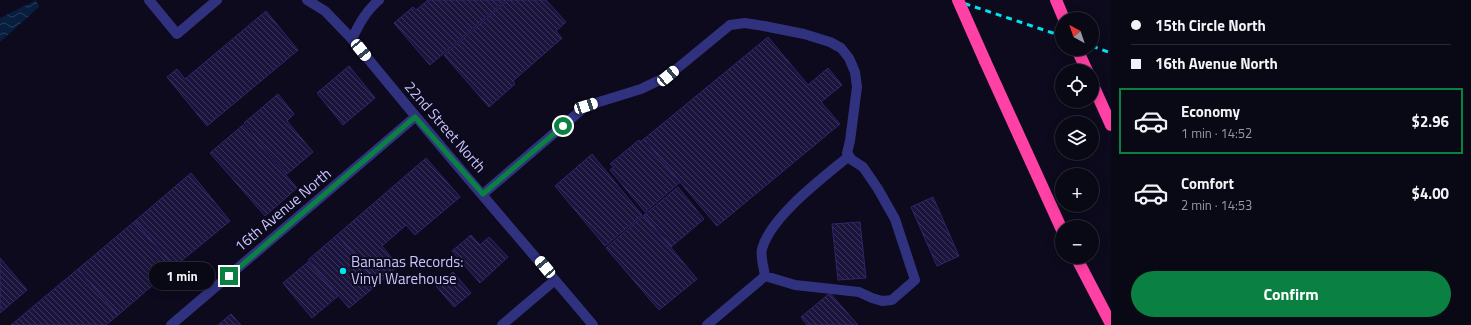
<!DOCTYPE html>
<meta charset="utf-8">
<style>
:root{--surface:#090815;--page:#171622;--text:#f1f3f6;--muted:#999aa0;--line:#292934;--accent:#0b8043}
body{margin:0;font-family:"Titillium Web",sans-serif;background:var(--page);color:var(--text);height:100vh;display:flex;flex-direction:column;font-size:15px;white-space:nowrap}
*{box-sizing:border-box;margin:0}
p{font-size:13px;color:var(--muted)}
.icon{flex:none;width:22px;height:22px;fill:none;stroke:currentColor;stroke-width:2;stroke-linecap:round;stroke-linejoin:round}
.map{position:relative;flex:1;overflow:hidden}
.panel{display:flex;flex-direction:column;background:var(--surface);width:360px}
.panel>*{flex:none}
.top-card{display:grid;align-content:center;height:88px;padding:0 20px;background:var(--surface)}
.needle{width:26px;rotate:320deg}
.tools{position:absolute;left:1055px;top:12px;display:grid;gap:8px}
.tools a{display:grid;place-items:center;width:44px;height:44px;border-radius:50%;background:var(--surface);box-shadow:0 2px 10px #0003,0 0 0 1px var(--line);font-size:20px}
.end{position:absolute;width:18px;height:18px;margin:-9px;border:5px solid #0b8043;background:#fff;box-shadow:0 0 0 2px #fff}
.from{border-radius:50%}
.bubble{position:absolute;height:28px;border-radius:14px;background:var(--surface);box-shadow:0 2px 10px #0003,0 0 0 1px var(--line);font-size:13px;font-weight:700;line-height:28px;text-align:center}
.car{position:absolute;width:12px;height:24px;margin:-12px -6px;border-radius:5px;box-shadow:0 0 3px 1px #0007;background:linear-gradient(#fff 24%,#345 0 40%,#fff 0 76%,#345 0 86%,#fff 0)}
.top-card b{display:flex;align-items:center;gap:14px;height:38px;font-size:15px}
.top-card b+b{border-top:1px solid var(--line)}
.top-card i{width:10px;height:10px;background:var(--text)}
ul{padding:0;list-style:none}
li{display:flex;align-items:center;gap:12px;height:66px;margin:0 8px 6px;padding:0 12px;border:2px solid transparent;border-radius:0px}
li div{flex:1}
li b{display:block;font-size:15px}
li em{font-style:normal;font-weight:700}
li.on{border-color:var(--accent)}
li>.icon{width:36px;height:36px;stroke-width:1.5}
.button{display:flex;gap:8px;margin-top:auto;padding:8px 20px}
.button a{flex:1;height:46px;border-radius:24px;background:var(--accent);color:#fff;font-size:16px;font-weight:700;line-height:46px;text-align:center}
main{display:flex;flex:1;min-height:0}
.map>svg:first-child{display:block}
.water{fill:url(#water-waves)}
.building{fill:url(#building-back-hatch);stroke:#30256c}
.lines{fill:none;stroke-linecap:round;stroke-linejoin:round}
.lane{stroke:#31327f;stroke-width:10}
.street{stroke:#31327f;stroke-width:10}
.highway{stroke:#ff40a4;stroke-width:12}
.rail{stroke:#00e3f0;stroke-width:3;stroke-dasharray:6 5;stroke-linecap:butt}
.highway-bridge{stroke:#ff40a4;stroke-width:12}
.route{stroke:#0b8043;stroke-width:5}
.poi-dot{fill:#00e3f0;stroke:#0c0a1c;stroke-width:1.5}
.labels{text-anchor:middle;stroke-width:4;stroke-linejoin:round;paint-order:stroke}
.street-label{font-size:15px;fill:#c9c5ff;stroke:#0c0a1c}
.poi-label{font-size:15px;fill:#c9c5ff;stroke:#0c0a1c;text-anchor:start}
</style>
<main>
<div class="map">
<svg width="1111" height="325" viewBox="0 0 1111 325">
<defs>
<pattern id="water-waves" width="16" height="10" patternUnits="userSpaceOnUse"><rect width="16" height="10" fill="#071e3e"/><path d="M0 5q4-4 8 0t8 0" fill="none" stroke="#2a3d5b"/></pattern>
<pattern id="building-back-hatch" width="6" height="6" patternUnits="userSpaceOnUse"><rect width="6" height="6" fill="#1b153e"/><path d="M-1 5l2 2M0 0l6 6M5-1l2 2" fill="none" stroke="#3b365b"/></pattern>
</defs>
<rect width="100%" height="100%" fill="#0c0a1c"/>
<!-- water -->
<path class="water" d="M36 0 39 7 0 42V18Z"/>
<!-- building -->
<path class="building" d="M428 0H506L430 65 394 23 413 7 416 10Z
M508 0H546L566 22 556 31 562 38 513 81 515 84 489 107 444 55Z
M266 11 298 50 207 126 167 77 177 69 185 79Z
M768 37 808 85 828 68 842 85 821 102 840 124 717 226 644 139Z
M349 66 375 98 343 125 317 93Z
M278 94 294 114 287 121 313 152 287 174 244 123Z
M243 125 297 188 265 216 210 153Z
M644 139 680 182 645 212 610 170 614 167 610 164 639 140 640 142Z
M592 154 642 215 605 246 555 186Z
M426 158 460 197 415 235 406 225 382 246 398 266 379 283 337 235Z
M191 173 230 221 174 267 135 221Z
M678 187 704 219 671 247 644 215Z
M933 197 959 256 937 266 911 207Z
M644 215 697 279 659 310 606 248Z
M135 221 174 267 118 315 78 269Z
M860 222 866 278 838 280 832 224Z
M337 235 379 283 349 308 308 260Z
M471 235 480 245 489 237 508 257 480 283 452 251Z
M0 258 27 290 0 313Z
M308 262 338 296 312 318 283 283Z
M78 269 118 315 106 325H11Z
M453 272 471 293 454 307 436 286Z
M830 293 858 325H807L801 317Z
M231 314 241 325H218Z"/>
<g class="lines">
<!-- lane -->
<path class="lane" d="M149 0 177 34 217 0
M307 0 325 11 352 39C359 24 366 11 379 0
M586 106 641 89 668 76 730 25 745 23 764 26 804 34 830 42 841 48 849 58 855 72 857 87 850 141 847 153 852 160 863 167 878 189 895 219 915 280 892 300 882 301 872 298 859 292 795 285 765 276C764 268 760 256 762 249 771 216 823 178 849 156"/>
<!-- street -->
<path class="street" d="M352 39C430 136 513 230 593 325
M483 194 586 106
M171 325 415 117
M502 325 555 280
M707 325 765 276"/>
<!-- highway -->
<path class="highway" d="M1056 0 1064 19
M1077 49 1087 71
M985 61 1062 230
M1092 83 1111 125
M1076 257 1111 324"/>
<!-- rail -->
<path class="rail" d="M954 0 1062 36
M1092 46 1111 53"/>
<!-- highway-bridge -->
<path class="highway-bridge" d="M958 0 985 61"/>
</g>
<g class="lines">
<!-- route -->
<path class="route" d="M229 276 415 117 483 194 563 126"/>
</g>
<!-- markers -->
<circle class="poi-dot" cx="343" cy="271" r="4"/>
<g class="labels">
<!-- street labels -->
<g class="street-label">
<text transform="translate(445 127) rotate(49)" y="5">22nd Street North</text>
<text transform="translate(283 210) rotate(-40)" y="5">16th Avenue North</text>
</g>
<!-- poi labels -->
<g class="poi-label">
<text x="351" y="267">Bananas Records:<tspan x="351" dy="17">Vinyl Warehouse</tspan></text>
</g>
</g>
</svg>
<div class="tools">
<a><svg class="needle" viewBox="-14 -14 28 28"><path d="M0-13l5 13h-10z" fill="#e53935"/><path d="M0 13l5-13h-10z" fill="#999aa0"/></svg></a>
<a><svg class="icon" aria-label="locate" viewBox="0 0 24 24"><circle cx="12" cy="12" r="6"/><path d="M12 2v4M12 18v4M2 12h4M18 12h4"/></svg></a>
<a><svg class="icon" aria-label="layers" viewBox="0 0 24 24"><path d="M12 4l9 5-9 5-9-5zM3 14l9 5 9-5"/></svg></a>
<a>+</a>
<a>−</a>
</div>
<i class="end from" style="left:563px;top:126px"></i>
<i class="end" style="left:229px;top:276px"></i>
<div class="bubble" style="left:149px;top:262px;width:66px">1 min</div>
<i class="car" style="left:361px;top:50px;rotate:141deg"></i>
<i class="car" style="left:668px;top:76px;rotate:50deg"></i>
<i class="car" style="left:586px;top:106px;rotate:72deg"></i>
<i class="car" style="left:545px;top:267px;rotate:320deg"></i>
</div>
<section class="panel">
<div class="top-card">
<b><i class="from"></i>15th Circle North</b>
<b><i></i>16th Avenue North</b>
</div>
<ul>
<li class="on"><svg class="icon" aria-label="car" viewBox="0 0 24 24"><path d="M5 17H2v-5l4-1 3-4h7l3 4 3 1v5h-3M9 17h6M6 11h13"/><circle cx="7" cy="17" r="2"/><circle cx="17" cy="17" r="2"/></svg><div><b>Economy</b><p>1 min · 14:52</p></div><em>$2.96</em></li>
<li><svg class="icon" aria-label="car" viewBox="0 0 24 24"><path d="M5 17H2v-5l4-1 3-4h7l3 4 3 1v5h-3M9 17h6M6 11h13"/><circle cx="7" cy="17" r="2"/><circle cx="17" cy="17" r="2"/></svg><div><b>Comfort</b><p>2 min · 14:53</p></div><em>$4.00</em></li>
</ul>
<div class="button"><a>Confirm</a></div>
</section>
</main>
